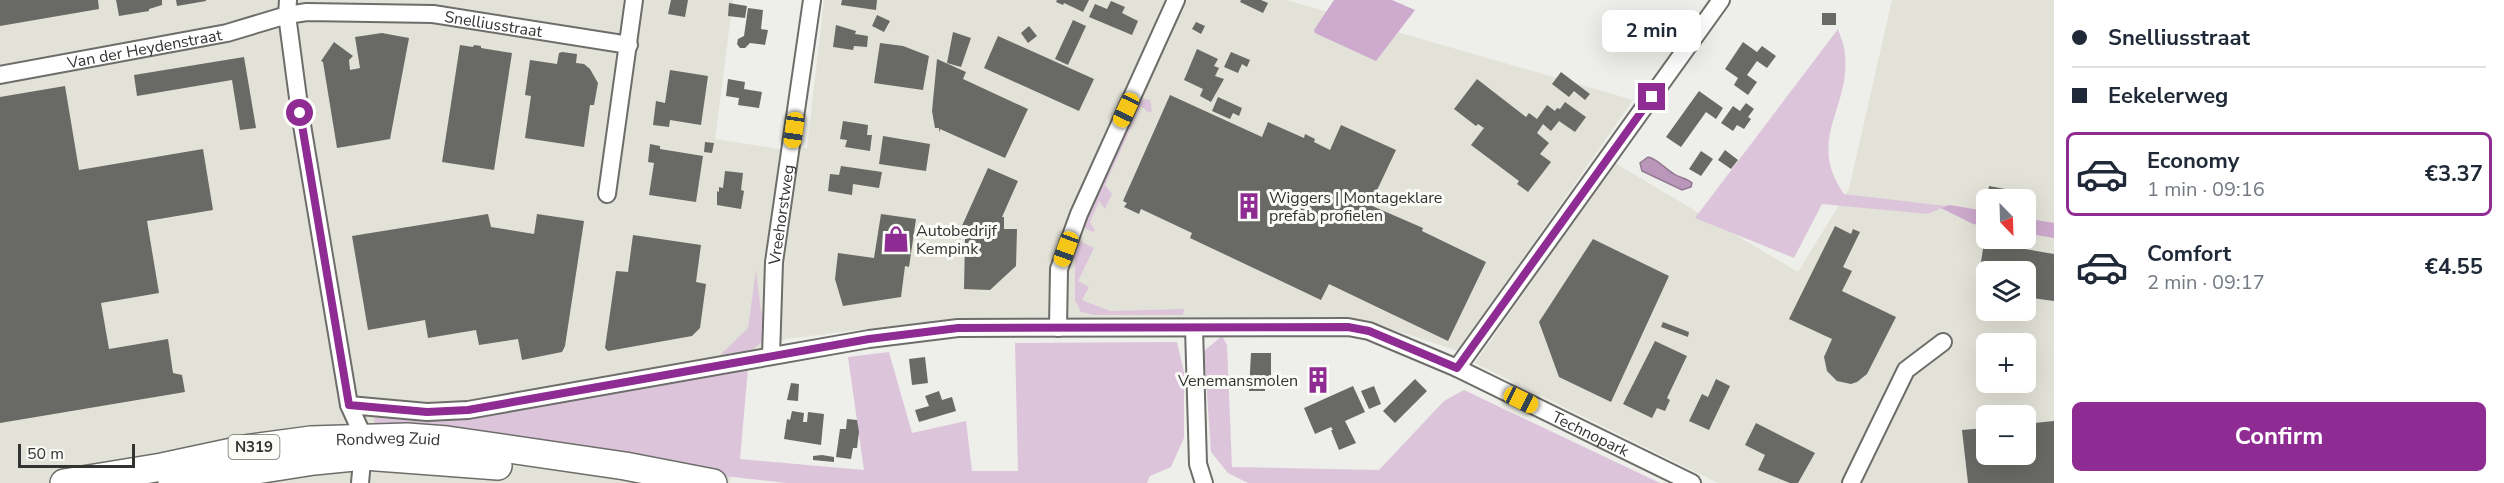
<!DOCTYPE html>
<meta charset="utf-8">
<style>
:root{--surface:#fff;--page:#f2f2f3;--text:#1f2937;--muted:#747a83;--line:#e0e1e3;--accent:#8f2c93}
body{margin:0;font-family:"Nunito Sans",sans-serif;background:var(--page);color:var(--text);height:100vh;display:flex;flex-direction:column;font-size:22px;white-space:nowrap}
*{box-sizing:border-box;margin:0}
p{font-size:20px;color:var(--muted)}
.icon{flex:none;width:33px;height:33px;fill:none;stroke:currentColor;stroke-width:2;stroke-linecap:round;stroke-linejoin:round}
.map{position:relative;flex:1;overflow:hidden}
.sheet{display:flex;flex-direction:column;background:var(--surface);width:450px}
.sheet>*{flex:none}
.guide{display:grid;align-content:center;height:132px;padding:0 18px;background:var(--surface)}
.needle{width:39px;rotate:157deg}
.controls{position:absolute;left:1976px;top:189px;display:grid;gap:12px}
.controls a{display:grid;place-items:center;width:60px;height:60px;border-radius:9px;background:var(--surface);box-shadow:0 6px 24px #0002;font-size:30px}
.scale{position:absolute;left:18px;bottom:15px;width:117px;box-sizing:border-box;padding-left:6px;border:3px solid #333332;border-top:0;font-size:16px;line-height:21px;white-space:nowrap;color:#333332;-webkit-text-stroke:4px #fbfbf8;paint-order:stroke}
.end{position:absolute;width:27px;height:27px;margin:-14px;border:8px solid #8f2c93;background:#fff;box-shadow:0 0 0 3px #fff}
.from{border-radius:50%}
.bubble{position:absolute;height:42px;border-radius:9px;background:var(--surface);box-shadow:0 6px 24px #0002;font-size:20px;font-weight:700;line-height:42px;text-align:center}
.car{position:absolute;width:18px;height:36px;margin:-18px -9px;border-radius:8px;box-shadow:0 0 4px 2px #0007;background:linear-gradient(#f5c518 24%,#345 0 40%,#f5c518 0 76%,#345 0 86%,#f5c518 0)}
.guide b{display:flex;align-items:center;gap:21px;height:57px;font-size:22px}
.guide b+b{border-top:2px solid var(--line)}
.guide i{width:15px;height:15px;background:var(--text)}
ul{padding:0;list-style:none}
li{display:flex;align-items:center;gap:18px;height:84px;margin:0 12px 9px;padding:0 6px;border:3px solid transparent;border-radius:9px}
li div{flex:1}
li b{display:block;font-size:22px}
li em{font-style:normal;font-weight:700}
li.on{border-color:var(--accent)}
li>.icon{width:54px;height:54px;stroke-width:1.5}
.button{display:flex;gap:12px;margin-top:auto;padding:12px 18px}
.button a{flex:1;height:69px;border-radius:9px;background:var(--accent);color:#fff;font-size:24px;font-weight:700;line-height:69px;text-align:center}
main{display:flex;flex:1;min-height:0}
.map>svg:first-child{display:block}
.built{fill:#e2e2d8;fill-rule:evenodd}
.green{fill:#dcc5db}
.forest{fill:#cdaace}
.water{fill:#ba97ba;stroke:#927991;stroke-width:1.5}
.building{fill:#696966}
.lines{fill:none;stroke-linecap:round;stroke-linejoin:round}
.minor-casing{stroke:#6d6d6a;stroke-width:20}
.primary-casing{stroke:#6d6d6a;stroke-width:30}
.minor{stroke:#fff;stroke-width:16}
.primary{stroke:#fff;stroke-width:27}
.route{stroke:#8f2c93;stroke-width:8}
.labels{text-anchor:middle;stroke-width:6;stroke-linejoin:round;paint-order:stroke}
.shield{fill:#fbfbf8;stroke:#6f6f6d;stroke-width:1.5}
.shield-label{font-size:15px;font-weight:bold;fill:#333332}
.street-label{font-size:16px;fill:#333332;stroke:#fbfbf8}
.poi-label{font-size:16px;fill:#333332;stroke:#fbfbf8;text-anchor:start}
</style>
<main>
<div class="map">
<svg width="2054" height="483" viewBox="0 0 2054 483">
<rect width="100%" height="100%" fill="#eeeeea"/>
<!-- built -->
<path class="built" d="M0 0H733L715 139 779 149 807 148 824 0H1286L1633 100 1458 351 1364 320H940L785 339 749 354 730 483H0Z
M1892 0H2054V483H1718L1475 363 1615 163 1798 272 1849 189ZM1986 200H2025V238H1986ZM1986 272H2025V310H1986ZM1986 344H2025V382H1986ZM1986 416H2025V454H1986Z"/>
<!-- green -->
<path class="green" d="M1838 29C1841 38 1845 47 1845 56 1850 109 1806 140 1844 194L1946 206 1928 214 1822 204 1794 258 1695 218Z
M1138 97 1150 100 1152 111 1149 113 1141 106 1105 185 1112 194 1105 209 1099 201 1090 222 1095 231 1093 232 1085 228 1084 223Z
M1080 241 1094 248 1078 281 1089 287 1082 300 1110 311 1184 309 1183 315H1095L1081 312 1075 300V259L1072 257Z
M756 270 760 304 766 333 763 341 751 351 720 355 748 328Z
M1222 336 1227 345 1232 467 1379 470 1444 401 1464 390 1660 483H1248L1228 473 1211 452 1204 351Z
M1177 342 1184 372V438L1171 467 1150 476 1147 483H787L636 466 377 427 374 422 375 416 379 415 748 369 740 459 864 470 848 357 889 352 912 433 966 421 972 471H1018L1015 343Z"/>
<!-- forest -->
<path class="forest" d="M1334 0H1392L1415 10 1376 61 1315 33 1314 30Z
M1949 205 1986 211V226L1973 224 1941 208Z
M2025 218 2054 223V238L2025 233Z"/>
<!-- water -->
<path class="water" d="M1648 157C1658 159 1665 169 1674 174 1680 178 1687 178 1692 183L1691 187 1682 190 1642 171 1640 163Z"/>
<!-- building -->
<path class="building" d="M0 0H98L99 9 0 26Z
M116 0H162V5L149 9V11L119 16Z
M176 0H206V1L177 6Z
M671 0H688L685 17 668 14Z
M842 0H877L876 10 841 5Z
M1057 0H1089L1083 12 1064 3 1063 5 1056 2Z
M1241 0H1261L1268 3 1263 13 1240 2Z
M1111 1 1125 7 1122 13 1138 21 1132 35 1089 17 1095 4 1107 9Z
M729 3 747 6 745 18 728 16Z
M748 8 763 10 761 29 768 30 765 45 750 43 745 48H740L737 44 738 39 744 36Z
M1822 13H1836V25H1822Z
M877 15 890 21 884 32 872 26Z
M1073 20 1086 26 1068 65 1055 59Z
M1196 22 1205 26 1201 34 1192 29Z
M836 25 856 31 855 34 868 36 867 47 854 46 853 50 833 47Z
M1029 26 1037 36 1028 43 1021 33Z
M953 32 971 38 961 67 947 63Z
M382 33 409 38 390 139 337 148 323 62 321 61 334 42 353 56 349 60 350 70 360 68 355 37Z
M998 36 1094 79 1079 111 984 68Z
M1743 42 1757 52 1762 46 1776 56 1767 68 1757 61 1747 75 1757 82 1748 95 1734 85 1738 78 1725 69Z
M880 43 903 46 929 56 923 90 874 83Z
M460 45 473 47 474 45 481 46V48L512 53 494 170 442 162Z
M1197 49 1218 59 1214 66 1219 68 1215 76 1224 79 1211 102 1200 96 1203 89 1184 80Z
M562 52 577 54 576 63 584 64 590 69 598 83 594 105H590L584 147 525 138 531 96 525 95 530 60 557 64 559 53Z
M1231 52 1250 60 1247 67 1242 64 1238 73 1224 67Z
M244 57 256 128 240 130 232 80 137 96 134 75Z
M937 59 966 72 963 79 1028 109 1005 158 940 129 939 133V128H935L932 111Z
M670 70 708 76 701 125 670 120 669 127 653 125 656 101 665 103Z
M1561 72 1590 94 1585 100 1574 91 1569 97 1552 84Z
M728 79 745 82 744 89 762 92 759 108 738 105 739 98 726 96Z
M1477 79 1526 117 1529 113 1537 119 1547 105 1555 111 1557 108 1560 109 1565 102 1586 117 1575 132 1559 121 1551 131 1543 124 1537 133 1549 143 1540 154 1551 162 1528 192 1517 184 1519 181 1471 145 1484 128 1478 124 1476 126 1454 109Z
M65 86 79 170 203 149 213 210 147 221 159 293 101 303 109 349 168 339 173 373 182 375 185 392 0 423V97Z
M1699 91 1723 108 1716 119 1706 112 1681 147 1666 137Z
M1170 95 1262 137 1268 122 1304 138 1305 134 1315 139 1314 142 1330 150 1341 125 1396 150 1370 205 1423 228 1422 231 1486 262 1448 341 1329 284 1321 300 1190 238 1192 233 1141 209 1139 214 1124 207 1127 203 1123 201Z
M1218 97 1242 108 1239 116 1233 113 1230 119 1212 111Z
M1746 103 1754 109 1748 117 1751 119 1744 129 1737 125 1733 131 1721 123 1733 106 1740 111Z
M843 121 868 125 867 135H872L870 151 845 147 847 140 840 139Z
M883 136 930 144 926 171 879 164Z
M705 142 714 143 712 153 704 152Z
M650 144 660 146V149L703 156 696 202 649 195 654 163 648 162Z
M1725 150 1738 160 1731 169 1718 160Z
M1701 151 1713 159 1701 176 1689 169Z
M841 166 882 172 879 188 853 184 852 195 828 191 830 174 839 175Z
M988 168 1018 181 1002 217H1004V229H1017L1016 266 990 290 964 289 965 239 969 231 961 228Z
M725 171 743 173 741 190 744 191 741 209 717 205V191L719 192V187L723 188Z
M1989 186 2016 191 2015 200H1987Z
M488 214 491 227 534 234 537 214 584 221 565 346 562 352 522 360 518 339 479 345 476 330 428 338 425 320 368 330 352 236Z
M881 214 916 219 909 267 905 266 901 297 843 306 835 279 838 253 874 258Z
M1835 226 1851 234 1853 229 1860 232 1843 267 1852 271 1842 291 1896 317 1867 374 1857 382 1851 384 1837 381 1827 371 1824 357 1832 339 1789 319Z
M633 235 701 245 696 282 706 284 700 328 692 336 608 351 605 348 616 271 628 272Z
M1593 239 1669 276 1611 402 1559 377 1539 322Z
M1984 242 2054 254V301L2025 297V272H1986V290L1977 289Z
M1663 322 1689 332 1688 337 1661 327Z
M1655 341 1687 356 1667 398 1670 400 1665 411 1657 408 1652 418 1623 404Z
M1251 353H1271V380H1265V391H1249Z
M925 357 928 383 912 385 909 359Z
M1308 380a10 10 0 1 1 20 0a10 10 0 1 1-20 0Z
M1415 379 1427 391 1395 423 1383 411Z
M1716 379 1730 386 1709 430 1689 421 1702 394 1708 397Z
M791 383 799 384 798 401 787 400Z
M1353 386 1365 412 1345 421 1356 443 1339 450 1331 430H1333L1331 427 1315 434 1304 408Z
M1374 386 1381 404 1369 409 1361 391Z
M939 391 942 400 952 397 956 411 919 422 915 410 929 406 925 396Z
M792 411 804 413 803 422H807L808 412 824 414 821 445 784 439 787 419 790 420Z
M847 419 857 420 859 432 857 448H853L851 459 836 457 840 429H846Z
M2054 421V483H1968L1962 430 1986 428V454H2025V424Z
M1756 423 1815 453 1798 483H1790L1758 470 1765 455 1745 445Z
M822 455 834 457V462L813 460V456Z"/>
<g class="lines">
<defs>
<g id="minor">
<path d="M288 0 287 15 300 113 349 405 364 438 360 483"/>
<path id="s1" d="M0 75 227 33 287 15 307 12 433 14 629 45"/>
<path d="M607 194 634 0"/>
<path d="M1058 328 1059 269 1079 214 1176 0"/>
<path d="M1194 328 1198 464 1204 483"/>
<path id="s2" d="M771 356 774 262 812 0"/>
<path d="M1457 368 1721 0"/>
<path id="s3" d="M349 405 427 412 468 410 869 339 958 328 1348 327 1369 331 1457 368 1692 483"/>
<path d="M1851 483 1906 370 1943 342"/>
</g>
<g id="primary">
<path id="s4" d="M64 483 162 467 251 448 311 440 407 437 447 440 625 466 713 483"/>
<path d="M172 483 314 461 364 456 498 466"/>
</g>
</defs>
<!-- minor casing -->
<use href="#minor" class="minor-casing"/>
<!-- primary casing -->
<use href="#primary" class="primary-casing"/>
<!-- minor -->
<use href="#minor" class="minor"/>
<!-- primary -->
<use href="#primary" class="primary"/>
</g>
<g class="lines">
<!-- route -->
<path class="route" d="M300 113 349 405 427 412 468 410 869 339 958 328 1348 327 1369 331 1457 368 1652 97"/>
</g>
<!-- icons -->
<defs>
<symbol id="building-bare" viewBox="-9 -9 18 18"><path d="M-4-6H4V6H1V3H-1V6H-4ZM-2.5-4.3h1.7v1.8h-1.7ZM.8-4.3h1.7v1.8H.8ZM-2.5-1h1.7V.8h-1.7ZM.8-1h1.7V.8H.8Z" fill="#8f2c93" stroke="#fbfbf8" stroke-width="2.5" paint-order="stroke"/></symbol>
<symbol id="shop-bare" viewBox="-9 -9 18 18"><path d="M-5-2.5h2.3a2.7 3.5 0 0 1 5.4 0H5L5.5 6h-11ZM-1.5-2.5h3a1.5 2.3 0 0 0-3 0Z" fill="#8f2c93" stroke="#fbfbf8" stroke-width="2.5" paint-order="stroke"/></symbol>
</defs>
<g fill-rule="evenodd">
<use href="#building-bare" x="1230" y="187" width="38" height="38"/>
<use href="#shop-bare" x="877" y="220" width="38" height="38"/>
<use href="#building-bare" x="1299" y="361" width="38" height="38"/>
</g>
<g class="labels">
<!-- shield labels -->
<rect class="shield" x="228.5" y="435" width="51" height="24" rx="4.5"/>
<g class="shield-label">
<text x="254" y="452">N319</text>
</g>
<!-- street labels -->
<g class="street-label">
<text dy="6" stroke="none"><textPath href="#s1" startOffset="501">Snelliusstraat</textPath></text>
<text dy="6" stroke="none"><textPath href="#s1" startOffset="147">Van der Heydenstraat</textPath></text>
<text dy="6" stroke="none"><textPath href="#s2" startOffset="142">Vreehorstweg</textPath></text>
<text dy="6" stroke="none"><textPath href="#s3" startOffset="1272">Technopark</textPath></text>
<text dy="6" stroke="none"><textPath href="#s4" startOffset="328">Rondweg Zuid</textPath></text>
</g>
<!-- poi labels -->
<g class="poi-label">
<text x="1269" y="203">Wiggers | Montageklare<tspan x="1269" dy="18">prefab profielen</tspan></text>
<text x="916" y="236">Autobedrijf<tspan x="916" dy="18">Kempink</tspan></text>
<text x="1298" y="386" text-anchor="end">Venemansmolen</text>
</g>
</g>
</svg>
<div class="controls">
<a><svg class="needle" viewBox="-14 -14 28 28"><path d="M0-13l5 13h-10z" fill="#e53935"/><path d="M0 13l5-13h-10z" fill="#747a83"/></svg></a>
<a><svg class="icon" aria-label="layers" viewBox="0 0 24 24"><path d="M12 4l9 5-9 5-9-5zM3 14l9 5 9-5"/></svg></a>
<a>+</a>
<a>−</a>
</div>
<div class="scale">50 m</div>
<i class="end from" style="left:300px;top:113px"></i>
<i class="end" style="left:1652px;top:97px"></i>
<div class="bubble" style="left:1602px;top:10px;width:99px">2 min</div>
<i class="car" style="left:1126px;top:110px;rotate:205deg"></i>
<i class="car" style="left:794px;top:130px;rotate:188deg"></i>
<i class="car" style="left:1066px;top:249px;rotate:200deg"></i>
<i class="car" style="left:1521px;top:400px;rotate:116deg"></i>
</div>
<section class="sheet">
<div class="guide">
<b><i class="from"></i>Snelliusstraat</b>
<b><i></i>Eekelerweg</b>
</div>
<ul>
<li class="on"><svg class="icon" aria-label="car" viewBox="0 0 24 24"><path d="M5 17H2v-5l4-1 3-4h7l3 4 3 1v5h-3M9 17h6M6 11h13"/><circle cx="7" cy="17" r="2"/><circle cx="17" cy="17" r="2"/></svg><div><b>Economy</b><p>1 min · 09:16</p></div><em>€3.37</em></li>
<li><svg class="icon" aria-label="car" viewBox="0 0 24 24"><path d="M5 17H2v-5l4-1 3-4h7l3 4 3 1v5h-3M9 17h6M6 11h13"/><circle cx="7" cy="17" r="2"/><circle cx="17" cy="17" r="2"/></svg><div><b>Comfort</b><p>2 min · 09:17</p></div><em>€4.55</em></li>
</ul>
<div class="button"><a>Confirm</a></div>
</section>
</main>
